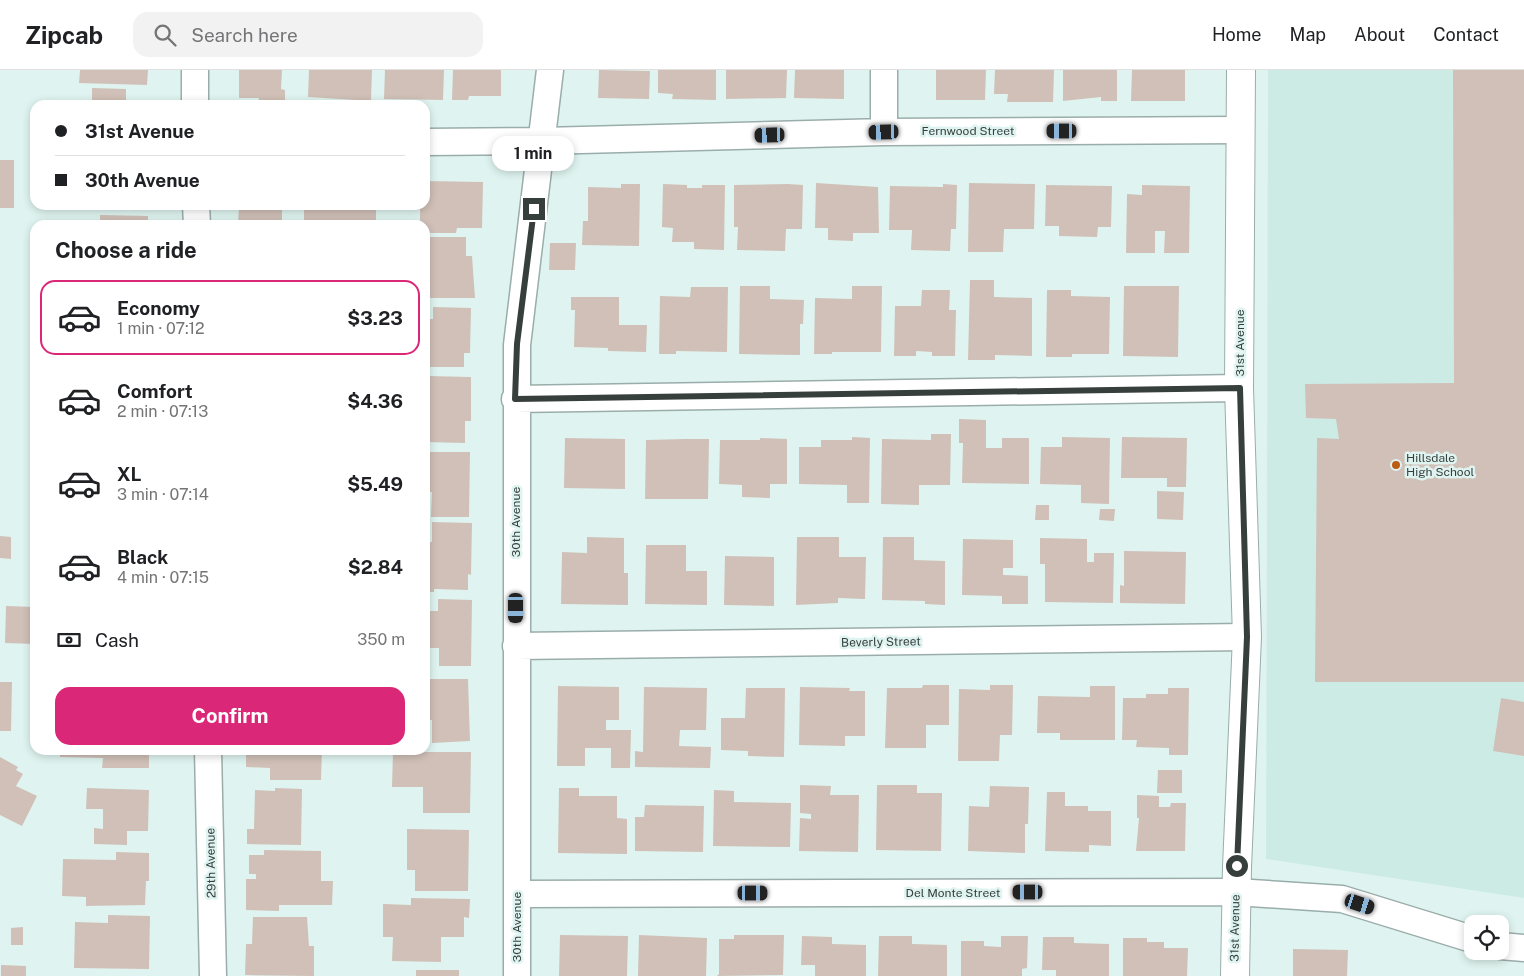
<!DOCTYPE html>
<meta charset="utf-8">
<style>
:root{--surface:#fff;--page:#f2f2f2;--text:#202124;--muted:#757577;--line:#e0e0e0;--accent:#db2777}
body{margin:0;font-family:"Public Sans",sans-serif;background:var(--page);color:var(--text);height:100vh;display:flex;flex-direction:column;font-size:19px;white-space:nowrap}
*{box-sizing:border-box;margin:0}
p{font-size:16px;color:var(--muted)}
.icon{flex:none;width:28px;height:28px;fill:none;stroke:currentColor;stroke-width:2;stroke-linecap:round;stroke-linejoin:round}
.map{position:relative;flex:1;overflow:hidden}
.drawer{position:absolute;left:30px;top:150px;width:400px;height:535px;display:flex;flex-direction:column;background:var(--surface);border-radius:15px;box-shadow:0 2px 8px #0003}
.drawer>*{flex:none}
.guide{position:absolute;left:30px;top:30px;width:400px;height:110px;border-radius:15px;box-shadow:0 2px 8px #0003;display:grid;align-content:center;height:110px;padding:0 25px;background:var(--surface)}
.fabs{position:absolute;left:1464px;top:845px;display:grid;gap:10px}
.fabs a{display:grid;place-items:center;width:45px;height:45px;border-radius:10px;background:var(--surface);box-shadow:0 2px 8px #0003;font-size:25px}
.end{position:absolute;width:22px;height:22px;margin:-11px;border:6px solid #373f3d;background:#fff;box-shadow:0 0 0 2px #fff}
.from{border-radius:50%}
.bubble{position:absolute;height:35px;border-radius:15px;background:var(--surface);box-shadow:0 2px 8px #0003;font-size:16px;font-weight:700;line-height:35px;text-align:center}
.car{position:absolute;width:15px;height:30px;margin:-15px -8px;border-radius:6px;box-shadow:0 0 4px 1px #0007;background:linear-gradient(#222 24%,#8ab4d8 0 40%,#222 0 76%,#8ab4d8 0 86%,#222 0)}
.guide b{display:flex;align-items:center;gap:18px;height:48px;font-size:19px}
.guide b+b{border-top:1px solid var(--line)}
.guide i{width:12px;height:12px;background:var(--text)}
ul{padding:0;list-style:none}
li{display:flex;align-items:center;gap:15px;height:75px;margin:0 10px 8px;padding:0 15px;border:2px solid transparent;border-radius:15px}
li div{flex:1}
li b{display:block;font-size:19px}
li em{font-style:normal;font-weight:700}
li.active{border-color:var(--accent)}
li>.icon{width:45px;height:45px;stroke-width:1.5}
h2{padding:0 25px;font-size:22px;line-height:60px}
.pay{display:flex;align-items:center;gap:12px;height:55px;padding:0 25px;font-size:19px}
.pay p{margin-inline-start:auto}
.button{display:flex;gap:10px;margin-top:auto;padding:10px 25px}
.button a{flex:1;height:58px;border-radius:15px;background:var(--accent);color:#fff;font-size:20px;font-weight:700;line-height:58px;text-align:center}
header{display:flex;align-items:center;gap:30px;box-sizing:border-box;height:70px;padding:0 25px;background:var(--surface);border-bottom:1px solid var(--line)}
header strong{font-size:24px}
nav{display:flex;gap:28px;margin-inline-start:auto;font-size:18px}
.search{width:350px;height:45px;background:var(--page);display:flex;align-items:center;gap:12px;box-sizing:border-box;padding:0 18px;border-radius:15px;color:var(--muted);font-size:19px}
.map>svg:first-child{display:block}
.built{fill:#cdebe5}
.building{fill:#d0c0b8}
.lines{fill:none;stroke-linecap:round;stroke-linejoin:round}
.street-casing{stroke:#9aadaa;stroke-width:29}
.secondary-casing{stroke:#9aadaa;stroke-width:30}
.street{stroke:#fff;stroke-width:26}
.secondary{stroke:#fff;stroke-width:28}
.route{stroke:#373f3d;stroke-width:6}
.poi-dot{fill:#bc5d16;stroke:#dff4f0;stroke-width:2}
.labels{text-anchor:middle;stroke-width:5;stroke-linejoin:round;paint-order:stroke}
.street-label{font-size:12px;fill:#373f3d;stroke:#dff4f0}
.poi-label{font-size:12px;fill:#373f3d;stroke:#dff4f0;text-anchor:start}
</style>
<header>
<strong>Zipcab</strong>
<div class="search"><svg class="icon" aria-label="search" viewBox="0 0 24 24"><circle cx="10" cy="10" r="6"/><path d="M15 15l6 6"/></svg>Search here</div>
<nav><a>Home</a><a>Map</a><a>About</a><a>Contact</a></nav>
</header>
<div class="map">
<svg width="1524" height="906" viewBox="0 0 1524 906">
<rect width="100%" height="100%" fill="#dff4f0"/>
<!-- built -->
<path class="built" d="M1268 0H1524V828L1266 789Z"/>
<!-- building -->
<path class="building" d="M80 0H148L147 15 79 13Z
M239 0H282L281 19 285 20V32H258L259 28H239Z
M309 0H372L371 31 308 27Z
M385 0H444L443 30 384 29Z
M453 0H501V26H469L468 30H452Z
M599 0 650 1 649 29 598 28Z
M658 0H716V30L672 29 673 24 658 23Z
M726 0H787L786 28 726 29Z
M795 0H844V29L794 28Z
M936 0H986L985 30H936Z
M995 0H1054L1053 32H1007L1008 24H994Z
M1063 0H1117V31H1101V27L1063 31Z
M1132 0H1185V31H1131Z
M1453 0H1524V612H1315L1317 368 1339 369 1336 349 1306 348 1305 314 1454 313Z
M92 18 126 19V31H149V35H92Z
M0 90H14V138H0Z
M425 111 483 112 482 158H457L456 163H425V155H420V135H425Z
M816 113 878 117 879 163H853V171L828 170V158H815Z
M969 113 1035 114 1034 159H1004L1003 182H968Z
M621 114H640L639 176 582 175 583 151H588V117L621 118Z
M663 114 687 115V118H702V115H725L724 180 694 179V172H672L673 158 662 157Z
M788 114 803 115 802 159H786L785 181 737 180 738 157H734V115Z
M943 114 957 115 956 159H951L950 181 911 180 912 160H889L890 116 943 117Z
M1046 115 1112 116 1111 157H1098L1097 167 1059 166V156H1045Z
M1142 115 1190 116 1189 183H1164L1165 161H1155V183H1126L1127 124 1142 125Z
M239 135H282V155H238Z
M304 135H376V155H304Z
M100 145 148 146V155H100Z
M425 167H466V186H472L475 228H429V212H425V193H430V184H425Z
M550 173H576L575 200H549Z
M970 210H994V227L1032 228V286L995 285V290H968Z
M740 216H770V229L804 230 803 254H800V285L739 284Z
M852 216H882L881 282H832V284H814L815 228 852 229Z
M1124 216H1179L1178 287 1123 286Z
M691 217H728L727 282 676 281V284H659L660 226 690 227Z
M922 220H950L949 240H956L955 286H932V282L916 281V286H894L895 236H921Z
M1047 220H1071V226L1110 227 1109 284H1072V287H1046Z
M571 227H619V255H647L646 282 608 281V278L574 277 575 240H571Z
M433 237 471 238 470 283H464V297H427L428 249H433Z
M428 306 471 307V351H465V373L425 372Z
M959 349 986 350V378H1002V368H1029V414L962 413 963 373H959Z
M931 364H951L950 415H919V435L881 434 882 369 931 370Z
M852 367 870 368 869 433H847V415L799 414V377H821V370H852Z
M1062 367 1110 368 1109 434 1081 433V415L1040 414 1041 377H1062Z
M1122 367 1187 368 1186 417H1167V408H1121Z
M565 368 625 369V419L564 418Z
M760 368 787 369V414H770V428L742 427V415L719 414 720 370H760Z
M685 369H709L708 429H645L646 370Z
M425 382H470L469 447H431L432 422H425Z
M1157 421 1184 422 1183 450 1157 449Z
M1036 435H1049V450H1035Z
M1100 439H1115L1114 451 1099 450Z
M432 452 472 453 471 505 468 504V520L434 519V522H425V472H432Z
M0 466 11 467V489L0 488Z
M587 467 624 468V503H628V535L561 534 562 482 587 483Z
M797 467H839V487H866L865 529 838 528V533L796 535Z
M883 467H914V490L945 491V535L925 534V531L882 530Z
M1040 468 1087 469V492H1094V483H1114L1113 533 1045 532V494H1040Z
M963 469 1013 470V498H1003V505L1028 506V534H1002V526L962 525Z
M646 475H686V501H707V535L645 534Z
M1124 481 1186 482 1185 534 1120 533V515L1124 516Z
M725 486 774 487V536L724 535Z
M438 529 472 530 471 596H439V578H425V541H438Z
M6 536 35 537V574L5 573Z
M425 609H468L470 671 432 673V650H425Z
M0 612H12L11 661H0Z
M923 615H949V655H926V678H885L887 618H922Z
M990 615H1013L1012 665H1000L999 691H958L959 619 990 620Z
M558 616 619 617V650H606V660H631L630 698H611V678H585V696H557Z
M1090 616H1115V670H1060V663H1037L1038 626 1090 627Z
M644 617 707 618 706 660H680L679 676 711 677 710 698 635 697V681L643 682Z
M800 617 850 618 849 621H865V666H845V676L799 675Z
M746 618H785L784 687 748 686V681L721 680V648H745Z
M1168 618H1189L1188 685H1169V678L1136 677 1137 670H1122L1123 628H1146V624H1168Z
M1501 628 1524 632V686L1493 681Z
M60 680H149V698H102L103 688 60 687Z
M246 680H322L321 710H270V698L246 697Z
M393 682H471L470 743H423V717H392Z
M0 687 18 697 16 700 23 704 16 716 37 726 22 756 0 745Z
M1158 700H1182V723H1157Z
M800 715 831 716 830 725H859L858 782 799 781 800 748 811 749V744L800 743Z
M877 715H917V723H942L941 781 876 780Z
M990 716 1029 717 1028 754H1025V783L968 781 969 736 989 737Z
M87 718 149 720 148 761H127V775L94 774V758L103 759V739H86Z
M275 718 302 719 301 775 247 774V759H254L255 720 275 721Z
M559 718H579V726H617V748L627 749V784L558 783Z
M714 720 734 721V732L791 733 790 777 713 776Z
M1047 722H1065V736H1088V741H1111V776L1089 775V782L1045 781Z
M1137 725 1159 726V737H1170L1171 733H1186L1185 781H1136L1139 748H1137Z
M645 735 704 736 703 782 635 781V747H644Z
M407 759 469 760 468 821H415V800H407Z
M264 780 321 781V811H333L332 835H279V841L246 840V809H256V804H249V785H264Z
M116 782 149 783V811H146L145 835 86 836V827L62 826 63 789 116 790Z
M411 828 470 829 469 848 464 847V867H441V892L392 891 393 867H383V834L411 835Z
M108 845 150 846 149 899 74 898 75 852 108 853Z
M253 847H307L309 876H314V906L245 905 246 874H252Z
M23 857V875H11V858Z
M560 865 628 866 627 906H559Z
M639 865 707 868 706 906H638Z
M734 865H784L783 905 717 906 719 904V869H734Z
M802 866 832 867V874L866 875V906H815V895H801Z
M879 866H912V874L947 875V906H878Z
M1001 866H1028L1027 898 1022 899V906H961V871H984V876L1001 877Z
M1043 867H1074V873L1109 874V906H1056V900H1042Z
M1123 868H1147V872H1164V878H1188L1187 906H1123Z
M1293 879 1348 880 1347 906H1293Z
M1 895 26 896V906H1Z
M416 900H459V906H416Z"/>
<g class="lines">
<defs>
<path id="street" d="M195 0V35
M884 62V0
M425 72 543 71 884 62 1240 60
M196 135 197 155
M515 329 1239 318
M516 576 1247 567
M208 680 213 906
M517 824 1236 822 1342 829 1472 869
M1500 876 1524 878
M517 906V275L550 0"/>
<path id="secondary" d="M1235 906 1237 797 1247 567 1239 318 1241 0"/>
</defs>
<!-- street casing -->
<use href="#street" class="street-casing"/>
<!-- secondary casing -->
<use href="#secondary" class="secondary-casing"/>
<!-- street -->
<use href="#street" class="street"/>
<!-- secondary -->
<use href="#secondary" class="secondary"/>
</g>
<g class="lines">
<!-- route -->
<path class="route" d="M534 139 517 274 515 329 1240 318 1247 567 1237 796"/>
</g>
<!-- markers -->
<circle class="poi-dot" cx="1396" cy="395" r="5"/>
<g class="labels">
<!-- street labels -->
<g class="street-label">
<text x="968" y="65">Fernwood Street</text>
<text transform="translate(1240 273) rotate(-90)" y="4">31st Avenue</text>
<text transform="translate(516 452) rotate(-90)" y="4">30th Avenue</text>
<text transform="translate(881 572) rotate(-1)" y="4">Beverly Street</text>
<text transform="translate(211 793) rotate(-91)" y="4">29th Avenue</text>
<text x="953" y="827">Del Monte Street</text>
<text transform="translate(517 857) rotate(-90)" y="4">30th Avenue</text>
<text transform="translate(1235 858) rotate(-89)" y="4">31st Avenue</text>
</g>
<!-- poi labels -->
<g class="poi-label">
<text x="1406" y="392">Hillsdale<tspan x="1406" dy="14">High School</tspan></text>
</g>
</g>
</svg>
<div class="fabs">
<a><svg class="icon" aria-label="locate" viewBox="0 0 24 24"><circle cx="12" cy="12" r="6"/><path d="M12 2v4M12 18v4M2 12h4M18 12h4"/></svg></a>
</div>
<i class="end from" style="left:1237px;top:796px"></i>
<i class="end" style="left:534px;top:139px"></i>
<div class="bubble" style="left:492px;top:66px;width:82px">1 min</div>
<i class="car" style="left:1062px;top:61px;rotate:270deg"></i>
<i class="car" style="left:884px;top:62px;rotate:268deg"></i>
<i class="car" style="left:770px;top:65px;rotate:268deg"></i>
<i class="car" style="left:516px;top:538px;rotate:180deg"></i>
<i class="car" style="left:1028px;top:822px;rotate:270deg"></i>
<i class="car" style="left:753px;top:823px;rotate:90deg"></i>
<i class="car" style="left:1360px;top:834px;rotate:108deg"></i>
<div class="guide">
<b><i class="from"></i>31st Avenue</b>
<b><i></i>30th Avenue</b>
</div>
<section class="drawer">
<h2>Choose a ride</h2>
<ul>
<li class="active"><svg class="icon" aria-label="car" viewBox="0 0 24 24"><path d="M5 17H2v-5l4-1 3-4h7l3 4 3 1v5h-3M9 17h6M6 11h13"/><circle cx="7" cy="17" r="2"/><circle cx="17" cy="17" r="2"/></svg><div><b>Economy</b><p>1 min · 07:12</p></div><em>$3.23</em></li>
<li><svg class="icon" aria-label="car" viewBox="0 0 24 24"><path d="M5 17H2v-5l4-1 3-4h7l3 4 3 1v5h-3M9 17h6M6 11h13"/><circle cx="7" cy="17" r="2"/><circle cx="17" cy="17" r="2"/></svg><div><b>Comfort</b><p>2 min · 07:13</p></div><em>$4.36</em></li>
<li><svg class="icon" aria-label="car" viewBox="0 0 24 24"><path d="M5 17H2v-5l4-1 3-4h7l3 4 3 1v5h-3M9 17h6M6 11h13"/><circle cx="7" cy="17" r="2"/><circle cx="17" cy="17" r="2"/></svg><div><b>XL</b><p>3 min · 07:14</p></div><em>$5.49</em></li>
<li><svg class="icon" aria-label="car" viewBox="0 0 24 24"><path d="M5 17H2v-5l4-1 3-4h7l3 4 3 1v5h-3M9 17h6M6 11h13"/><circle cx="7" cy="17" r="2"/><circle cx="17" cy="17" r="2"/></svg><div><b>Black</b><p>4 min · 07:15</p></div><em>$2.84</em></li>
</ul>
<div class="pay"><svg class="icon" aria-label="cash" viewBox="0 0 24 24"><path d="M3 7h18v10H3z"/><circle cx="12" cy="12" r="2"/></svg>Cash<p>350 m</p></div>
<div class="button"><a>Confirm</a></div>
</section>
</div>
